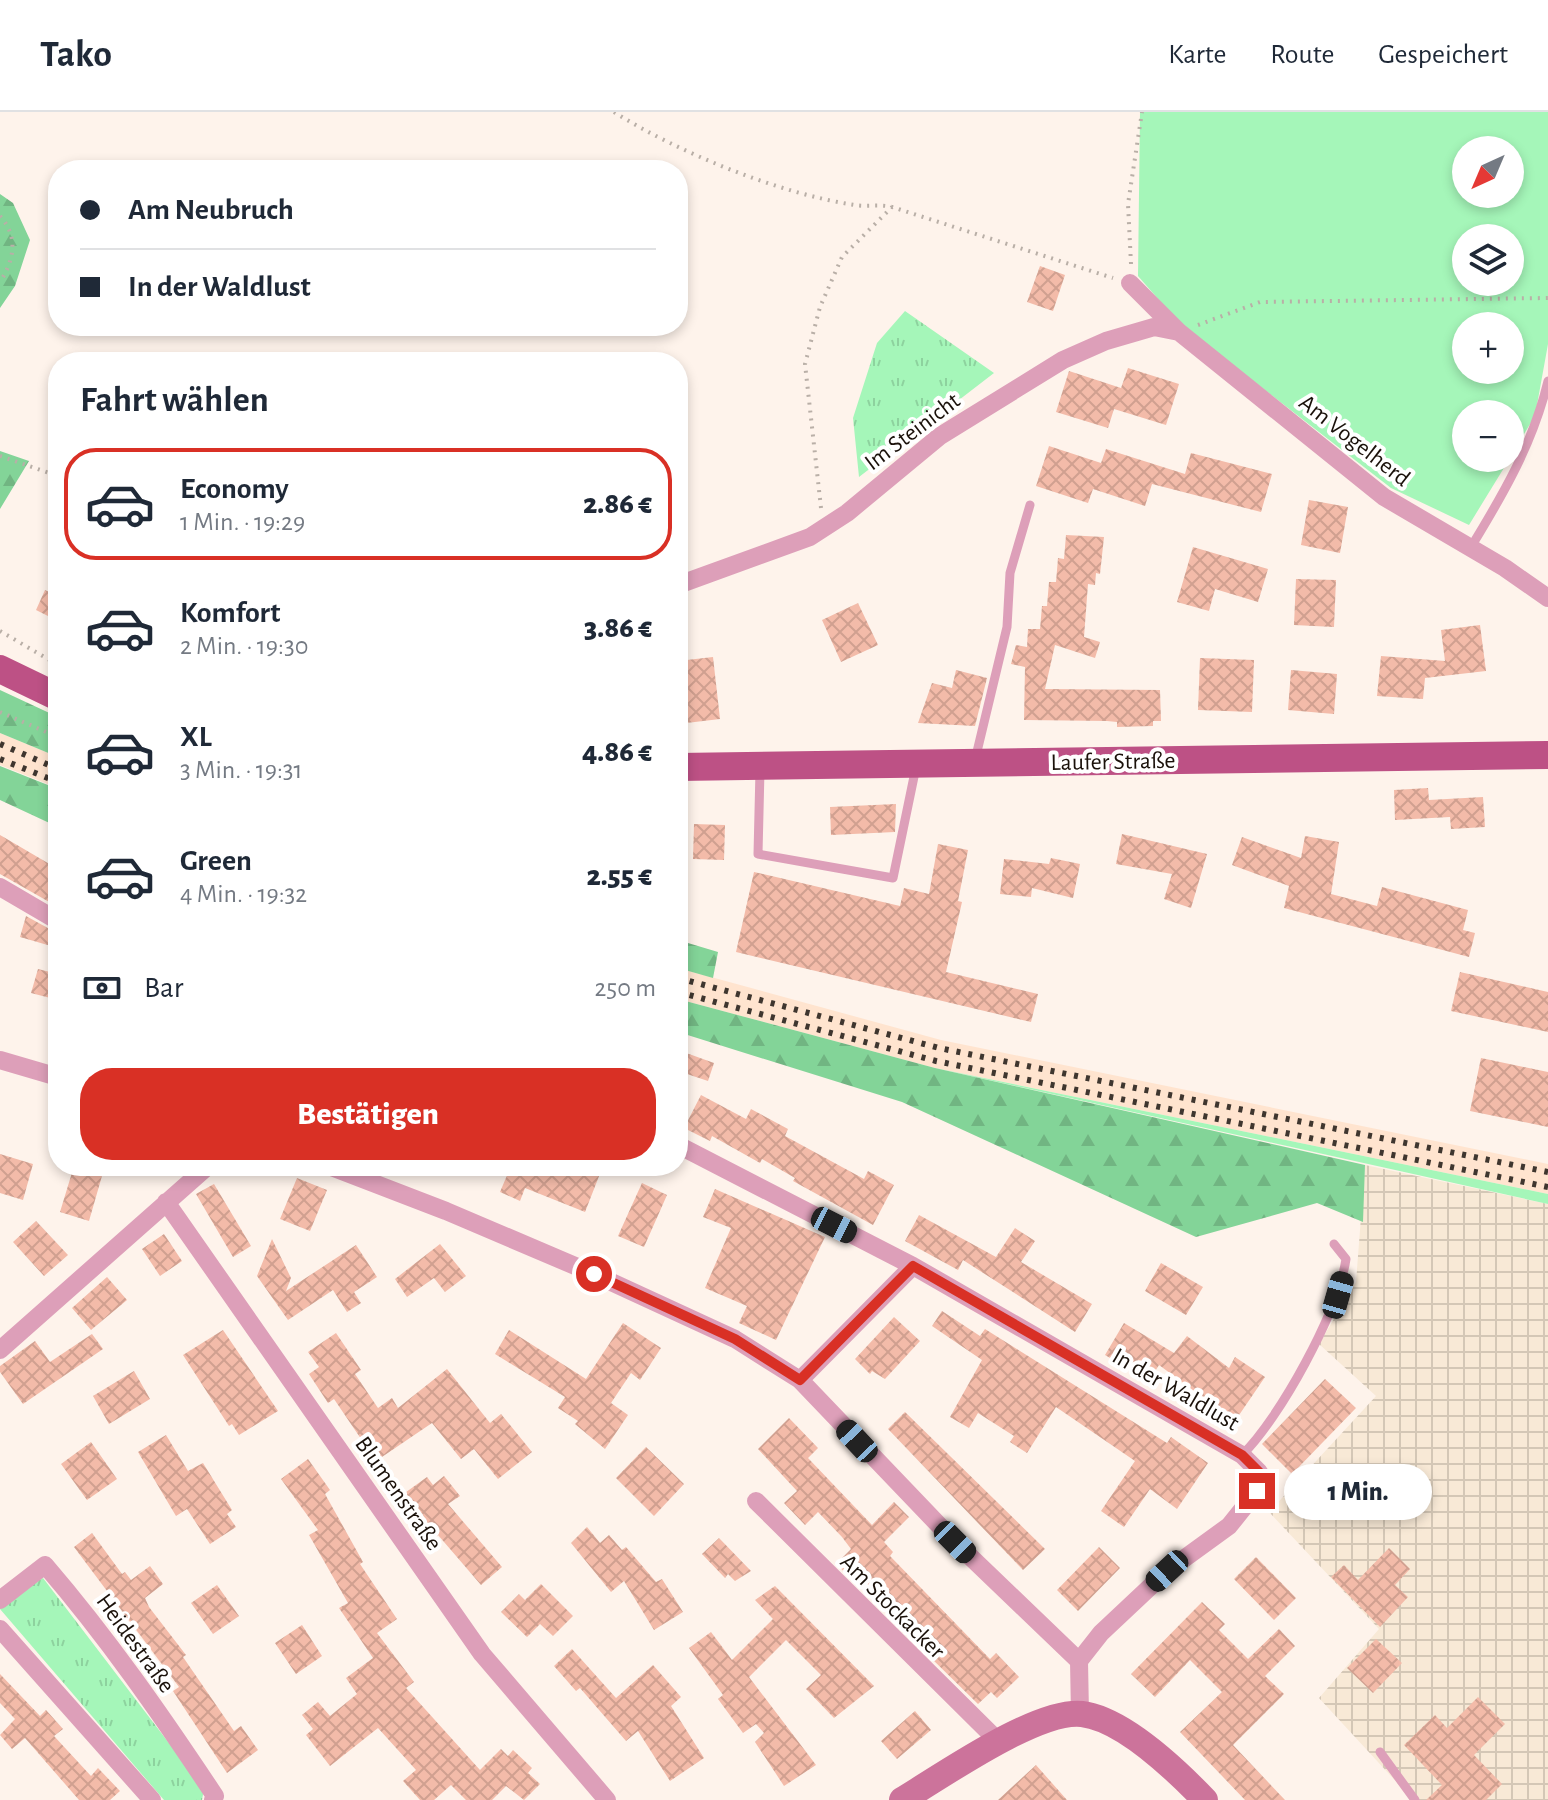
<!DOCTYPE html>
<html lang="de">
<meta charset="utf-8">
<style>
:root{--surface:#fff;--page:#f6f6f7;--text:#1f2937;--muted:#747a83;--line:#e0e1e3;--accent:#d93025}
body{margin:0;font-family:"Alegreya Sans",sans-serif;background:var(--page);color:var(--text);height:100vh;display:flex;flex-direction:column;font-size:30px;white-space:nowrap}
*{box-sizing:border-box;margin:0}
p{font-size:26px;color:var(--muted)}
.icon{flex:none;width:44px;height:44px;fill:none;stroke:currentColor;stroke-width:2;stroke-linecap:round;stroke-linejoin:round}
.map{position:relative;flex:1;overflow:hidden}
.sheet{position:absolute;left:48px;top:240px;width:640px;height:824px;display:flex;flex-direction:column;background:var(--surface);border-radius:32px;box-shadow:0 4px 12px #0003}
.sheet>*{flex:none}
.top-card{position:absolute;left:48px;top:48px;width:640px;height:176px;border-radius:32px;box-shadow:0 4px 12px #0003;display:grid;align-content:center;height:176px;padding:0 32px;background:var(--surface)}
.needle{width:52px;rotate:224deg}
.buttons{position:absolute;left:1452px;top:24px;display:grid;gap:16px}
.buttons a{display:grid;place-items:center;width:72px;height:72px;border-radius:50%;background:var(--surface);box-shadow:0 4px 12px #0003;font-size:40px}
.end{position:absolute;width:36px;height:36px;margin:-18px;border:10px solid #d93025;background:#fff;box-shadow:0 0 0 4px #fff}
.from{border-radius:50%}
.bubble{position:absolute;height:56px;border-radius:28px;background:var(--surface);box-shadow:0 4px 12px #0003;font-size:26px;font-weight:800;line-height:56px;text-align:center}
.car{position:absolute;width:24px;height:48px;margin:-24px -12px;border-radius:10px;box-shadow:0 0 6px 2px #0007;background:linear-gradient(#222 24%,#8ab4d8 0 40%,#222 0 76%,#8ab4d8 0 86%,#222 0)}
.top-card b{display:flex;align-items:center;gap:28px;height:76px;font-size:30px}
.top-card b+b{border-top:2px solid var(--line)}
.top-card i{width:20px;height:20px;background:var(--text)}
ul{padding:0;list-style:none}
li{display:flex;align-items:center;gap:24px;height:112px;margin:0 16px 12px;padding:0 16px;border:4px solid transparent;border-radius:32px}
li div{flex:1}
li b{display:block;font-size:30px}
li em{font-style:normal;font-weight:800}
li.current{border-color:var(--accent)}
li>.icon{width:72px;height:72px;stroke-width:1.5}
h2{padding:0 32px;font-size:36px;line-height:96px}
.pay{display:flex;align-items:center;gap:20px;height:88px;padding:0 32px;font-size:30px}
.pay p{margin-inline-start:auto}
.cta{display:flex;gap:16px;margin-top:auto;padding:16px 32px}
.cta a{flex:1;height:92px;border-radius:32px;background:var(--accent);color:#fff;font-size:32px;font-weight:800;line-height:92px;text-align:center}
header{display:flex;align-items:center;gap:48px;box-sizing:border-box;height:112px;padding:0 40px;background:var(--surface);border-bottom:2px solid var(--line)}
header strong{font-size:38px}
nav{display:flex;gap:44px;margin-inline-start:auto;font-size:28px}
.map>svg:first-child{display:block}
.industrial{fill:url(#industrial-grid)}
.built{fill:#ffe4cf}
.green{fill:#a5f6b9;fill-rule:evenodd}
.forest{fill:url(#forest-firs)}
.park{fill:url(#park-tufts)}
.building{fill:url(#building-cross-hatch)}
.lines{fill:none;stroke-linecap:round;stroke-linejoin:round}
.path{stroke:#b9afa7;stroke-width:4;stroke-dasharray:2 6;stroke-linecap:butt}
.lane{stroke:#dd9fb9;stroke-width:9}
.street{stroke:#dd9fb9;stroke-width:18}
.secondary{stroke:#cc739b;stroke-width:26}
.primary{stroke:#bd5185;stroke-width:28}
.rail{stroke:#3f362f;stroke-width:6;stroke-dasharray:4 8;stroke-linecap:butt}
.route{stroke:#d93025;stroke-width:10}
.labels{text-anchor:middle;stroke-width:8;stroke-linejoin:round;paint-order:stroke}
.street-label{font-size:24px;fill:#1a110a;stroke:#fff}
</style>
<header>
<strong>Tako</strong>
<nav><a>Karte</a><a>Route</a><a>Gespeichert</a></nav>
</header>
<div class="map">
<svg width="1548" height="1688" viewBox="0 0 1548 1688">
<defs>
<pattern id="industrial-grid" width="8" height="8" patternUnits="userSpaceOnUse" patternTransform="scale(2)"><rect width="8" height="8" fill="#f8e9d6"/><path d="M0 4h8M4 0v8" fill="none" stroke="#d4c7b6"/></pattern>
<pattern id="forest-firs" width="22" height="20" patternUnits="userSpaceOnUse" patternTransform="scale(2)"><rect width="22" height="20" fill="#83d498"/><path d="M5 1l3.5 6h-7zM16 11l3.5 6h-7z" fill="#71b582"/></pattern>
<pattern id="park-tufts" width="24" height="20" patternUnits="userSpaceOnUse" patternTransform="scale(2)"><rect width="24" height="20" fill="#a5f6b9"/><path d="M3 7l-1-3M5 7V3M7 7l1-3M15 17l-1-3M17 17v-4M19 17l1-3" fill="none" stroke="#8dd29e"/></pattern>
<pattern id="building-cross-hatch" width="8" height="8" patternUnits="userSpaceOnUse" patternTransform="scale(2)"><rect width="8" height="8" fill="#f3bba9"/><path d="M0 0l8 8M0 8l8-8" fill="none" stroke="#d0a090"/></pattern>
</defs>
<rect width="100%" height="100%" fill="#fef3eb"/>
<!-- industrial -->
<path class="industrial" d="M1365 1053 1548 1092V1688H1413L1319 1586 1379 1517 1269 1400 1376 1284 1319 1232 1356 1170Z"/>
<!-- built -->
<path class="built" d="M0 621 58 645V676L0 653Z
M678 856 941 928 1548 1052V1082L935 956 678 887Z"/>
<!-- green -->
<path class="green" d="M1140 0H1548V232L1535 304 1510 345V302H1466V346H1510L1469 413 1391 376 1180 212 1138 164ZM1466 38H1510V82H1466ZM1466 126H1510V170H1466ZM1466 214H1510V258H1466Z
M935 956 1548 1082V1092Z"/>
<!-- forest -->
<path class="forest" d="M0 82 13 91 30 128 15 174 0 196Z
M0 339 29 349 0 397Z
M0 578 58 605V645L0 621Z
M0 654 58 677V715L0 688Z
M678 828 718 840 713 866 678 856Z
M678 887 935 956 1365 1053 1363 1110 1317 1091 1196 1125 902 990 678 920Z"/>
<!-- park -->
<path class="park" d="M905 199 994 261 859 365 853 306 877 231Z
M43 1466 204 1677 202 1688H164L0 1497 26 1474Z"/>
<!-- building -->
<path class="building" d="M1040 154 1065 163 1053 199 1027 190Z
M1128 256 1179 272 1166 313 1114 297 1108 316 1056 300 1069 259 1121 276Z
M1049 334 1101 351 1106 337 1185 362 1191 341 1272 362 1261 400 1152 372 1145 394 1093 377 1088 391 1036 374Z
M1309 388 1348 395 1340 441 1301 433Z
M1066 423 1104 425 1100 462 1096 461 1095 473 1088 472 1084 525 1100 530 1095 546 1055 533 1045 577 1160 578 1161 609H1153V614L1117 615V610L1107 609 1024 608 1025 555 1011 552 1016 533 1027 535 1028 517H1040L1042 494H1047L1049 470H1056L1058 446 1064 447Z
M1193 435 1268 457 1258 490 1215 477 1209 499 1177 490Z
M1296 467 1336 468 1334 515 1294 513Z
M45 478 58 484V509L36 498Z
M858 491 878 533 841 550 822 508Z
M1480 513 1486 559 1425 566 1423 587 1377 584 1381 544 1445 549 1441 518Z
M713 545 720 607 678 612V549Z
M1200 546 1254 548 1252 600 1198 598Z
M956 558 987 566 975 614 918 611 932 571 952 576Z
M1291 558 1337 562 1334 602 1288 598Z
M1428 676 1429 688 1483 685 1485 715 1451 717 1450 705 1395 708 1394 678Z
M896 692 895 720 831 723 830 695Z
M694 712 725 713 724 748 693 747Z
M1122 722 1207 742 1191 796 1164 787 1172 762 1116 752Z
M0 723 58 757V795L0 762Z
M1305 724 1339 730 1331 782 1377 794 1382 775 1468 798 1463 818 1475 821 1469 845 1284 796 1289 774 1232 753 1242 725 1301 746Z
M938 732 968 738 958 789 962 790 946 860 1038 882 1031 910 736 840 754 760 900 794 904 776 929 782Z
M1051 746 1080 752 1073 786 1032 776 1031 785 1000 782 1004 747 1049 752Z
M26 804 55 820 51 834 20 825Z
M38 857 58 862V888L31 881Z
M1460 860 1548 880V920L1451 899Z
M678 938 714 951 708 969 678 959Z
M1481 946 1548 960V1015L1470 999Z
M701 983 746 1007 751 997 788 1017 785 1024 864 1067 868 1059 894 1073 873 1113 793 1069 795 1066 762 1047 760 1051 712 1024 710 1029 684 1016Z
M0 1042 33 1052 23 1088 0 1081Z
M74 1054 104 1057 89 1109 60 1100Z
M511 1054H603L585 1100 525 1076 520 1089 500 1080Z
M297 1066 327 1078 310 1119 280 1107Z
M642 1071 667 1083 644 1135 618 1124Z
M214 1072 251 1134 233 1145 196 1082Z
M715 1077 825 1125 776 1228 739 1211 747 1194 705 1176 731 1116 703 1105Z
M919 1103 996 1145 1015 1116 1035 1129 1021 1150 1092 1192 1075 1220 963 1148 958 1158 905 1129Z
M36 1109 68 1143 44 1164 13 1130Z
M164 1122 182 1149 160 1164 142 1137Z
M272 1127 291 1166 286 1179 356 1133 377 1165 354 1180 361 1191 347 1200 333 1178 288 1208 257 1164Z
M440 1132 466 1164 445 1180 434 1166 407 1185 395 1167Z
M1161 1151 1203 1175 1186 1203 1145 1179Z
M107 1165 127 1188 91 1218 72 1196Z
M942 1199 980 1224 985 1217 1167 1331 1171 1325 1208 1351 1177 1397 1150 1377 1124 1415 1101 1399 1135 1349 1056 1295 1027 1341 1010 1330 1014 1324 978 1301 969 1316 950 1305 982 1248 932 1214Z
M894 1205 920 1229 885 1267 872 1259 870 1262 855 1247Z
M623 1211 661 1236 640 1268 631 1261 611 1291 628 1303 605 1337 575 1312 578 1309 558 1296 565 1285 495 1242 509 1218 586 1267Z
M1124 1211 1174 1241 1187 1224 1229 1256 1235 1245 1265 1265 1235 1309 1159 1253 1149 1269 1105 1243Z
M223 1218 278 1299 239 1323 232 1312 229 1314 183 1243Z
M336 1221 361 1258 355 1262 378 1296 392 1286 398 1296 447 1257 490 1311 501 1302 532 1340 498 1367 474 1337 461 1347 432 1311 376 1349 334 1287 328 1291 309 1262 319 1255 308 1240Z
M92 1222 103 1237 23 1292 0 1260V1254L35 1229 50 1250Z
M134 1259 150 1287 109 1312 93 1284Z
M1325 1267 1356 1296 1292 1362 1262 1332Z
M905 1300 1045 1437 1023 1458 888 1317Z
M789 1306 818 1336 808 1346 872 1413 894 1390 909 1405 884 1430 893 1440 890 1444 990 1547 996 1541 1019 1565 997 1586 991 1580 978 1592 929 1544 935 1538 909 1514 901 1509 897 1512 877 1492 881 1488 856 1462 852 1467 836 1452 851 1437 842 1425 818 1400 805 1413 784 1391 797 1379 758 1337Z
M166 1323 188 1359 203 1351 232 1398 227 1402 236 1415 210 1432 187 1397 176 1404 138 1340Z
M91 1330 117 1367 87 1388 61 1352Z
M646 1335 684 1372 654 1404 616 1366Z
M308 1347 330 1378 325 1382 363 1450 360 1452 397 1507 377 1521 414 1570 406 1576 480 1658 501 1637 508 1644 513 1638 532 1656 528 1661 540 1672 524 1688 506 1674 492 1688H466L451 1673 434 1688H420L403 1669 416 1658 378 1616 330 1654 306 1623 313 1617 302 1603 318 1590 330 1604 357 1582 346 1566 373 1546 339 1496 348 1491 309 1423 318 1418 281 1367Z
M444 1364 460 1384 448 1392 502 1455 481 1473 438 1423 435 1426 402 1383 427 1365 433 1373Z
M587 1415 600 1431 609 1423 622 1438 626 1435 656 1470 662 1467 683 1500 654 1518 624 1469 611 1480 571 1431Z
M92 1421 122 1462 125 1460 131 1468 150 1454 163 1472 145 1486 149 1495 186 1543 183 1545 234 1619 241 1614 258 1638 227 1661 173 1579 179 1575 74 1435Z
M719 1426 751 1459 735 1469 728 1462 725 1466 702 1442Z
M1099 1435 1120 1456 1078 1499 1057 1478Z
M1389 1436 1410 1457 1395 1473 1408 1485 1380 1515 1331 1465 1344 1453 1358 1468Z
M1256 1445 1296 1486 1274 1508 1234 1467Z
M541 1472 573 1504 553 1524 540 1512 527 1525 501 1500 519 1482 525 1488Z
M217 1473 239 1504 213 1522 191 1491Z
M775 1474 874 1574 834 1606 806 1577 821 1563 786 1528 749 1565 816 1653 784 1674 755 1630 764 1621 756 1612 743 1621 718 1587 723 1583 689 1536 711 1520 732 1548 773 1507 755 1488Z
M1202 1490 1225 1512 1219 1518 1248 1547 1279 1517 1295 1534 1265 1564 1284 1582 1233 1633 1285 1688H1245L1180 1620 1222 1580 1190 1548 1155 1585 1131 1562Z
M302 1513 322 1544 296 1562 275 1531Z
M1376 1527 1402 1551 1373 1581 1347 1556Z
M572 1537 616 1586 653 1553 681 1585 671 1594 704 1646 670 1669 638 1619 626 1629 580 1576 576 1579 554 1554Z
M0 1562 40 1604 46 1598 63 1617 54 1624 91 1664 98 1656 120 1679 110 1688H79L25 1626 12 1637 0 1623 15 1607 0 1591Z
M1478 1585 1505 1612 1474 1643 1502 1672 1486 1688H1426L1442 1673 1404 1633 1435 1603 1447 1616Z
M915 1599 931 1618 897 1647 881 1629Z
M1036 1653 1067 1688H998Z"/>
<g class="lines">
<!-- path -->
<path class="path" d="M614 0C677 40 780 82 855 93 867 95 880 92 892 95L1113 166
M0 104C19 125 14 148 0 170
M1131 152 1128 92 1142 0
M1198 213 1260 190 1548 186
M0 344 58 364
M821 396 805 252 820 195 842 145 892 95
M0 519 58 553
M0 600 58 625"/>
<!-- lane -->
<path class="lane" d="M1471 435C1504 381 1533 331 1548 269
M975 648 1007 515 1010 461 1030 393
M760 658 758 742 893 766 916 655
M1242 1343C1280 1306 1338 1200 1346 1147L1334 1132
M1380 1640 1415 1688"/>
<!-- street -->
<path class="street" d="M1130 171 1179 220 1384 385 1505 456 1548 486
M678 473 810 425 847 401 940 324 1063 248 1106 229 1154 215 1179 220
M0 775 58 809
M0 948 58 965
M678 1033 913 1154
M329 1054 446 1099 594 1162 735 1227 800 1268 955 1430 1079 1549
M166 1090 482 1542 607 1688
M0 1238 208 1054
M800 1268 913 1154 1242 1343 1259 1360 1257 1379 1229 1414 1167 1459 1101 1521 1079 1549 1080 1602
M756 1389 999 1630
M0 1488 45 1453C107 1525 162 1604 215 1684L213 1688
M0 1517 152 1688"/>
<!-- secondary -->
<path class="secondary" d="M902 1688C942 1664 1037 1597 1082 1602 1123 1607 1177 1659 1205 1688"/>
<!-- primary -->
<path class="primary" d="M0 557 58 585
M678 655 1548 643"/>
<!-- rail -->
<path class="rail" d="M0 632 58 657
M0 647 58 670
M678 866 939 936 1548 1060
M678 880 936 949 1548 1075"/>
</g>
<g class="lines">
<!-- route -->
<path class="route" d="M594 1162 735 1227 800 1268 913 1154 1242 1343 1259 1360 1257 1379"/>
</g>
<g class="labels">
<!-- street labels -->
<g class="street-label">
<text transform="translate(912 319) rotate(-37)" y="8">Im Steinicht</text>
<text transform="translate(1355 328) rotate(38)" y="8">Am Vogelherd</text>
<text transform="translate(1113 649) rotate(-1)" y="8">Laufer Straße</text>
<text transform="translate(1176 1277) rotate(30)" y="8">In der Waldlust</text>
<text transform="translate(399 1381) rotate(55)" y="8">Blumenstraße</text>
<text transform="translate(893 1494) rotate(45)" y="8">Am Stockacker</text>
<text transform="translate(136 1531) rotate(54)" y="8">Heidestraße</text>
</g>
</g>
</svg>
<div class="buttons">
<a><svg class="needle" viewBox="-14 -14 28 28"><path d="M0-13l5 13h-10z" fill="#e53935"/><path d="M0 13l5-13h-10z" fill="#747a83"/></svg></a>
<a><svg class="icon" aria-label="layers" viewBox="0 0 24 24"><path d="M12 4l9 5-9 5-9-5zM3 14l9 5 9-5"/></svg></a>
<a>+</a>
<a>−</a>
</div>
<i class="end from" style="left:594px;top:1162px"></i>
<i class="end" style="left:1257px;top:1379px"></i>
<div class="bubble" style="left:1284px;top:1352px;width:148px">1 Min.</div>
<i class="car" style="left:834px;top:1113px;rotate:117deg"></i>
<i class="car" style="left:1338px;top:1183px;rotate:16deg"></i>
<i class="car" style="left:857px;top:1329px;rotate:317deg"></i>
<i class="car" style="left:955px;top:1430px;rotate:135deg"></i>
<i class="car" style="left:1167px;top:1459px;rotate:227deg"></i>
<div class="top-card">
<b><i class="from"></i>Am Neubruch</b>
<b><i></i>In der Waldlust</b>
</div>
<section class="sheet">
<h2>Fahrt wählen</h2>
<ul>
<li class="current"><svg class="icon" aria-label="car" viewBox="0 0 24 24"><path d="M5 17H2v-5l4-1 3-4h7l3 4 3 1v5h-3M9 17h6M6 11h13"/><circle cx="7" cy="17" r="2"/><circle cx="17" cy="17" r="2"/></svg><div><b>Economy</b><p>1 Min. · 19:29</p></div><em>2.86 €</em></li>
<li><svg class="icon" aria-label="car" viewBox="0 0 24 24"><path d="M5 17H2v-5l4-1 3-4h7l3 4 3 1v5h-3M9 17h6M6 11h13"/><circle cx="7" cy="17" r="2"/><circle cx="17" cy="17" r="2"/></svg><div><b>Komfort</b><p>2 Min. · 19:30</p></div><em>3.86 €</em></li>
<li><svg class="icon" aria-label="car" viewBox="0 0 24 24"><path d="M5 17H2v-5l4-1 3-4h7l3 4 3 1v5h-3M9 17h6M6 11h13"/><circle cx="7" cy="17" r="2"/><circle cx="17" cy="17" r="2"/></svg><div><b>XL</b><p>3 Min. · 19:31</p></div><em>4.86 €</em></li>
<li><svg class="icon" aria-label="car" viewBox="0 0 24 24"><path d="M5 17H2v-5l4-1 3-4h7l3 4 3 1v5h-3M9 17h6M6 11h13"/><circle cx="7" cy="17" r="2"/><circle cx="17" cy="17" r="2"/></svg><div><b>Green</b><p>4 Min. · 19:32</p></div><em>2.55 €</em></li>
</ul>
<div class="pay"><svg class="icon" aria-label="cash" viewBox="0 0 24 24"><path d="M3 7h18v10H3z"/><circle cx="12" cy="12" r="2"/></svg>Bar<p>250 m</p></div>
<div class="cta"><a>Bestätigen</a></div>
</section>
</div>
